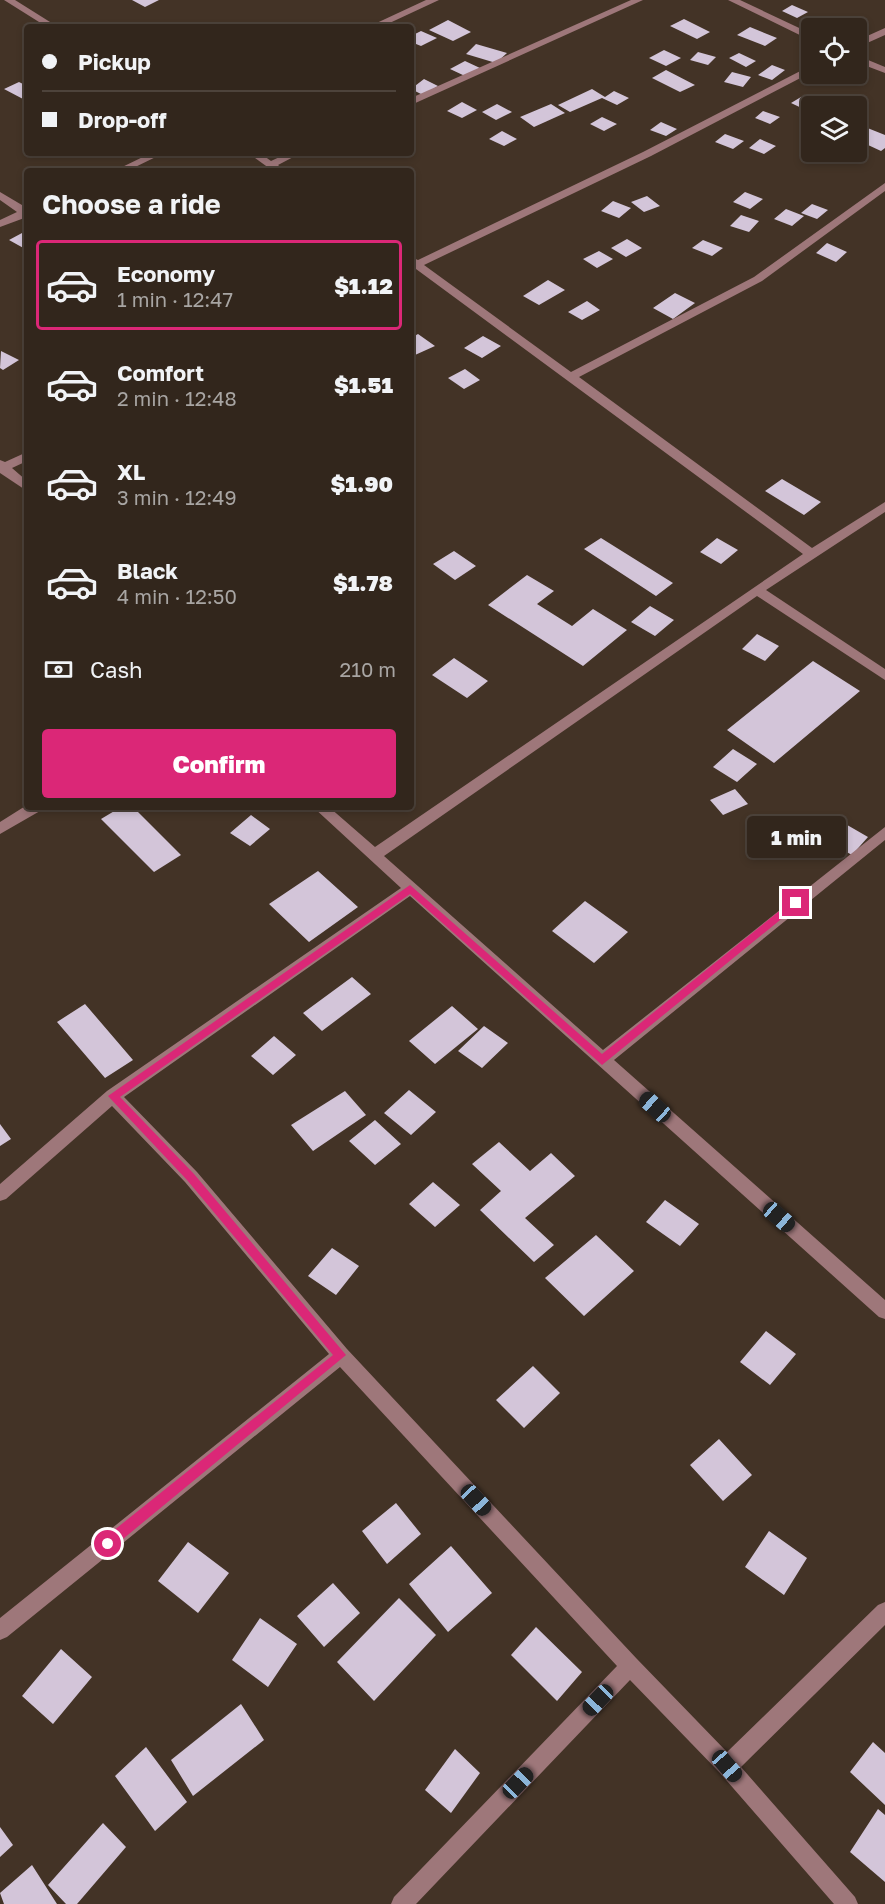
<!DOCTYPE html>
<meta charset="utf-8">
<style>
:root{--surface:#32261c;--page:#3a2e25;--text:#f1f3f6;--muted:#a8a5a3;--line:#4d433b;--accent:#db2777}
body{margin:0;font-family:"Golos Text",sans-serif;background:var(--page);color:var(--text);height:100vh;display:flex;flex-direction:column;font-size:22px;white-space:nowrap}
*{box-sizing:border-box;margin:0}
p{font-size:20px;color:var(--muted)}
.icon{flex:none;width:33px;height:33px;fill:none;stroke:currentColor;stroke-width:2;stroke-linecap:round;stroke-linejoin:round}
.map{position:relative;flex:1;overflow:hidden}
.sheet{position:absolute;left:24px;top:168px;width:390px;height:642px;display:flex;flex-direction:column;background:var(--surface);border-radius:6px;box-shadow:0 3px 9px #0003,0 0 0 2px var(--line)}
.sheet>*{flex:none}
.top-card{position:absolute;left:24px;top:24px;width:390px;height:132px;border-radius:6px;box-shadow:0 3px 9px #0003,0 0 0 2px var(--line);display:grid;align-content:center;height:132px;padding:0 18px;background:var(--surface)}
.fabs{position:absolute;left:801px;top:18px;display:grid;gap:12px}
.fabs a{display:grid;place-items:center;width:66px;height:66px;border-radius:6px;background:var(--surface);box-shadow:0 3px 9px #0003,0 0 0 2px var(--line);font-size:30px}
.end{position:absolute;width:27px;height:27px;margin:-14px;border:8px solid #db2777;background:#fff;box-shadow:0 0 0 3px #fff}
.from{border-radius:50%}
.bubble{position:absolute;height:42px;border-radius:6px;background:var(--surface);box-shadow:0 3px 9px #0003,0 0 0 2px var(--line);font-size:20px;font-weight:800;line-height:42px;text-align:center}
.car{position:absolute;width:18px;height:36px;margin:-18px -9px;border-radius:8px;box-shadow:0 0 4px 2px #0007;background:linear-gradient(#222 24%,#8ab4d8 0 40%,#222 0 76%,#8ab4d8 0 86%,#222 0)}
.top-card b{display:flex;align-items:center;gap:21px;height:57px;font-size:22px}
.top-card b+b{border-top:2px solid var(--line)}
.top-card i{width:15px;height:15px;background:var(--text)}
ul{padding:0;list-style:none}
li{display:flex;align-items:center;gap:18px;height:90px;margin:0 12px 9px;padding:0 6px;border:3px solid transparent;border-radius:6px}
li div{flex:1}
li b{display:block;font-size:22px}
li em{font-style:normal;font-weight:800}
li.on{border-color:var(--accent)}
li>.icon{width:54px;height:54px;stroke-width:1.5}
h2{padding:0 18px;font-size:27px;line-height:72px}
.pay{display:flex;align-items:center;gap:15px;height:66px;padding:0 18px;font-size:22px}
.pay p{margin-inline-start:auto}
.action{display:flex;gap:12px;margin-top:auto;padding:12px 18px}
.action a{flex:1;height:69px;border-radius:6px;background:var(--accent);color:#fff;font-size:24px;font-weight:800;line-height:69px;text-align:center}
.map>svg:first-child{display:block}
.building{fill:#d3c5d9}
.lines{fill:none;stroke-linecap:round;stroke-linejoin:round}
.minor{fill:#9e777a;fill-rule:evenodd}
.route{fill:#db2777}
</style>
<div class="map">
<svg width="885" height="1904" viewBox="0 0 885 1904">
<rect width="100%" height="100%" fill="#433326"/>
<!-- building -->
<path class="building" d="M132 0H159L145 7Z
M792 5 808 12 797 18 782 11Z
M684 19 710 32 697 39 670 26Z
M448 20 471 32 453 41 429 30Z
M750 27 777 38 765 46 737 35Z
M421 31 437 38 421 46 411 42V36Z
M476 44 507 53 496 63 466 54Z
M664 50 681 58 666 66 649 58Z
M698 52 716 57 708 65 690 60Z
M739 53 756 61 746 67 729 58Z
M465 61 480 68 465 76 450 69Z
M772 65 785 70 772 80 758 75Z
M666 70 695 85 680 92 652 78Z
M732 72 751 77 743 87 724 82Z
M424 79 438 86 423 95 411 89Z
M19 82 27 86V97L23 99 4 89Z
M592 89 605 97 614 91 629 98 617 105 602 98 570 112 558 105Z
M801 97 823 106H812L810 112 791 103Z
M462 102 477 110 462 118 447 111Z
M497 104 512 112 496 120 482 112Z
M551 104 565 113 534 127 520 117Z
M763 111 780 117 770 124 755 118Z
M602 117 617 124 604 131 590 124Z
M661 122 677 129 666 136 650 130Z
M865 127 885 135V148L881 151 868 145 856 155 848 152H856V133Z
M502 131 517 139 504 146 489 139Z
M725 134 744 141 733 149 715 142Z
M760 139 776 146 764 154 749 148Z
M745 192 763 199 750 209 733 202Z
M647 196 660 206 644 212 631 202Z
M613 201 631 208 619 218 601 211Z
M812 204 828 210 817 219 801 213Z
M786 209 804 216 792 226 774 219Z
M741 215 759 221 749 232 730 226Z
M22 233 27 236V250L9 240Z
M627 239 642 248 626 257 611 248Z
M703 240 723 248 712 256 692 248Z
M827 243 847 252 836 262 816 253Z
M599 251 613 259 597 268 583 259Z
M548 280 565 290 539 305 523 296Z
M675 293 695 303 673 319 653 308Z
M587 301 600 310 582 320 568 312Z
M418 334 435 346 415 355 411 352V338Z
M483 336 501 346 482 358 464 348Z
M1 351 19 360 3 370 0 368Z
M465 369 480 380 464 389 448 378Z
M782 479 821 502 804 515 765 491Z
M601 538 673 583 656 596 584 549Z
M717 538 738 550 721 564 700 552Z
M454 551 476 566 455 580 433 564Z
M527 575 554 591 537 604 572 626 593 609 627 630 583 666 488 605Z
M650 606 674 620 655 636 631 622Z
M757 634 779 646 765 661 742 649Z
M454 658 488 681 467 698 432 675Z
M813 661 860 691 774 763 727 730Z
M733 749 757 764 737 782 713 767Z
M735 789 748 804 723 815 710 800Z
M121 807H133L181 855 154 872 101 819Z
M251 815 270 829 250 846 230 833Z
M842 822 868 837 852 855 825 840Z
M318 871 358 907 309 942 269 904Z
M585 901 628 932 594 963 552 931Z
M352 977 371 994 322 1031 303 1013Z
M85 1004 133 1060 105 1078 57 1022Z
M452 1006 478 1029 435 1064 409 1041Z
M484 1026 508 1043 482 1068 458 1051Z
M274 1036 296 1055 273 1075 251 1056Z
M409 1090 436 1112 411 1135 384 1113Z
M345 1091 366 1115 313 1151 291 1125Z
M375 1120 401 1144 375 1165 349 1141Z
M0 1124 11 1139 0 1146Z
M499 1142 530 1171 551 1153 575 1176 525 1218 554 1245 534 1262 480 1210 501 1191 472 1164Z
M433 1182 460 1205 435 1227 409 1204Z
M665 1200 699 1224 680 1246 646 1222Z
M596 1235 634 1271 584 1316 545 1278Z
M332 1248 359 1266 336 1295 308 1276Z
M766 1331 796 1354 770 1385 740 1362Z
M533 1366 560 1393 524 1428 496 1400Z
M719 1439 752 1475 723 1501 690 1465Z
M396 1503 421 1534 387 1564 362 1531Z
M769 1531 807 1558 784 1595 745 1567Z
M188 1542 229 1573 198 1613 158 1581Z
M451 1546 492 1593 448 1632 409 1584Z
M333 1583 360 1613 324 1647 297 1616Z
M399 1598 436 1635 374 1701 337 1662Z
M260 1618 297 1644 268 1687 232 1660Z
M536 1627 582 1672 557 1701 511 1655Z
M61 1649 92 1677 53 1724 22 1696Z
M241 1704 264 1740 193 1796 171 1760Z
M873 1742 885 1753V1805L850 1772Z
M146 1747 187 1802 155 1831 115 1776Z
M455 1749 480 1773 451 1813 425 1790Z
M878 1809 885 1815V1882L850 1852Z
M103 1823 126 1847 77 1904H66L48 1885Z
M0 1827 13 1845 0 1857Z
M32 1865 57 1904H4L0 1893Z"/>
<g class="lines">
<!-- minor -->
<path class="minor" d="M4 0H15L58 27H47Z
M426 0H439L381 27H368Z
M631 0H643L411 105V98Z
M728 0H740L812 34V41Z
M885 28V35L856 48V41Z
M856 55 885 67V73L856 62Z
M812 65V72L651 156 424 265 571 372 754 277 885 183V191L762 281 579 377 812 548 885 502V512L766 590 885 669V680L757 596 384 856 603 1050 885 827V840L614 1060 885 1300V1319L879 1317 410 896 124 1097 197 1172 347 1349 637 1659 727 1752 878 1605 885 1602V1625L741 1767 855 1897 858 1904H834L720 1773 630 1680 416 1904H391L394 1897 617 1666 340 1367 7 1637 0 1640V1618L329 1354 185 1182 112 1106 6 1199 0 1201V1184L107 1091 401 888 313 807H329L375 847 803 554 416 269 411 270V257L418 260 643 152Z
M151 153H164L127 171H114Z
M248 153H260L271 161 288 153H301L278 165 285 171H273Z
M0 192 27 208V217L0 227V220L17 212 0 200Z
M27 452V461L12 468 27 481V491L0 473V460L5 462Z
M27 805V807H42L40 811 0 834V822Z"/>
</g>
<!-- route -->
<path class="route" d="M410 885 602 1054 793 900 796 899 801 903 602 1065 410 894 120 1097 194 1174 346 1355 112 1548H103V1539L333 1355 187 1180 108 1096Z"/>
</svg>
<div class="fabs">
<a><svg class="icon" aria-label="locate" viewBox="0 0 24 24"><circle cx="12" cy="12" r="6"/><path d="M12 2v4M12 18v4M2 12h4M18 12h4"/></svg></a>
<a><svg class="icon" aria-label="layers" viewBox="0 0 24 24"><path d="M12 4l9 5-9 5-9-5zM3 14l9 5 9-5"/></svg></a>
</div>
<i class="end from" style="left:108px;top:1544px"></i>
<i class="end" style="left:796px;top:903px"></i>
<div class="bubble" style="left:747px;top:816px;width:99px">1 min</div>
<i class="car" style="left:655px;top:1107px;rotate:312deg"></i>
<i class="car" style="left:779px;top:1217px;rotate:131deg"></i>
<i class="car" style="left:476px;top:1500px;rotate:137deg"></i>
<i class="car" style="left:598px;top:1700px;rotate:224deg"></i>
<i class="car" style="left:727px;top:1766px;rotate:139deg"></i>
<i class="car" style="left:518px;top:1783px;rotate:44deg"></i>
<div class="top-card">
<b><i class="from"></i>Pickup</b>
<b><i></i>Drop-off</b>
</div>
<section class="sheet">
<h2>Choose a ride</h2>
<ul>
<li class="on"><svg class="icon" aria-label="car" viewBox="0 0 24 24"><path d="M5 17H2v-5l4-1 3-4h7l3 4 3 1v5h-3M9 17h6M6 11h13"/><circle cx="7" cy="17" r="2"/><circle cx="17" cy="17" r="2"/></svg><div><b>Economy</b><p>1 min · 12:47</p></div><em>$1.12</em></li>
<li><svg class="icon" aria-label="car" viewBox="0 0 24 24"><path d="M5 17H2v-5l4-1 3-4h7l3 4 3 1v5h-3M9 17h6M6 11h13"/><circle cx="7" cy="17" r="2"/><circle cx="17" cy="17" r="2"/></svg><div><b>Comfort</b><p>2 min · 12:48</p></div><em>$1.51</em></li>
<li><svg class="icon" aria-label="car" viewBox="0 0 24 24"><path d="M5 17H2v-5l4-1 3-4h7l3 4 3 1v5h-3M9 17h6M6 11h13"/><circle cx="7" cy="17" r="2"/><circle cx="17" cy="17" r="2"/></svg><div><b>XL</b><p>3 min · 12:49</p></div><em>$1.90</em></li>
<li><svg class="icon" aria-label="car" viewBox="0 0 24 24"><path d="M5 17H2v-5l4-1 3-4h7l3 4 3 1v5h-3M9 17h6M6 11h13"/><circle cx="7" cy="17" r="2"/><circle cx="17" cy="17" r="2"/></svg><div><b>Black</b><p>4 min · 12:50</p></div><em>$1.78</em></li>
</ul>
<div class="pay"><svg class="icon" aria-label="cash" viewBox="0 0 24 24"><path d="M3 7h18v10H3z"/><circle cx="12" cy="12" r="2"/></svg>Cash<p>210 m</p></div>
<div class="action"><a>Confirm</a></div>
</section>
</div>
